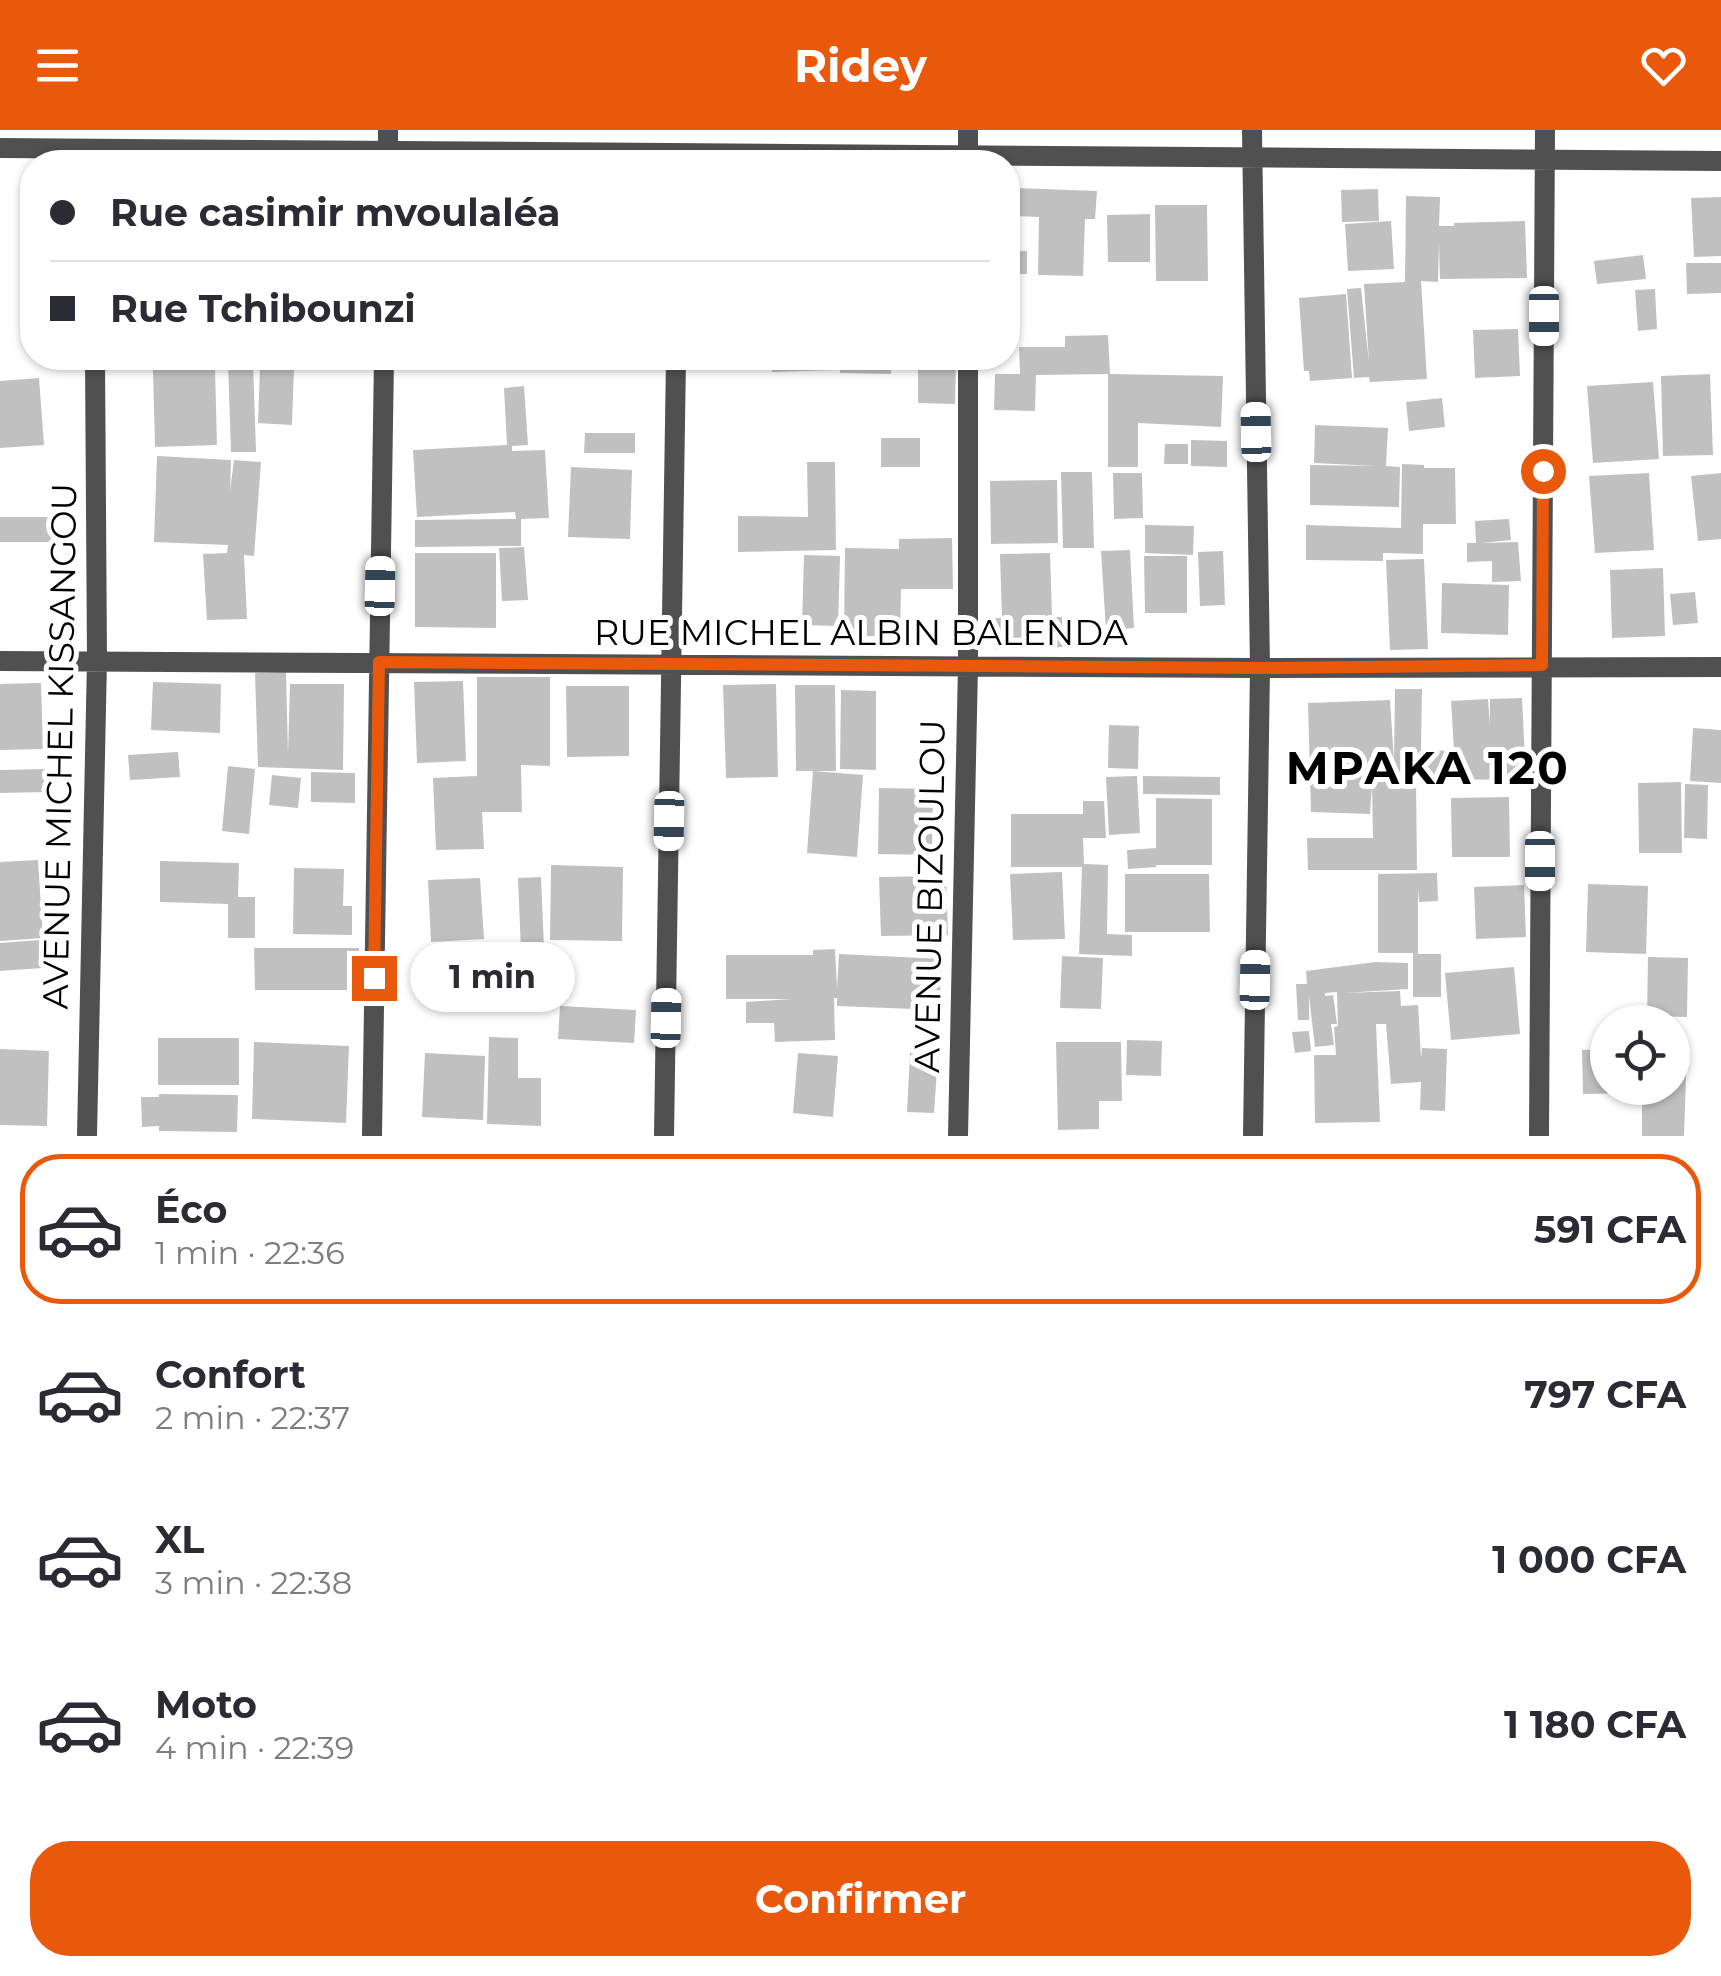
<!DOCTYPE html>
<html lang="fr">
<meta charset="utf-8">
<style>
:root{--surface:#fff;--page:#f7f7f7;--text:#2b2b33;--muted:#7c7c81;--line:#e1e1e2;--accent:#ea580c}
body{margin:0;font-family:Montserrat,sans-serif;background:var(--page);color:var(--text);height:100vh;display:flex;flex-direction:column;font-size:38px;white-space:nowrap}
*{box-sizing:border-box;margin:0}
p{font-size:32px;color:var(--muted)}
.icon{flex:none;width:55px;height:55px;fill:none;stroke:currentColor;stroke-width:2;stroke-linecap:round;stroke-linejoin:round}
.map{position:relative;height:1006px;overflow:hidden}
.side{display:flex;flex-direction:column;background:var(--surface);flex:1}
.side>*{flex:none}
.hud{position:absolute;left:20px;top:20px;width:1000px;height:220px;border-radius:40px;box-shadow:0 2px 8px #0004;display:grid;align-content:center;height:220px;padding:0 30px;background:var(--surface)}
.controls{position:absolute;left:1590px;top:875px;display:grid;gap:20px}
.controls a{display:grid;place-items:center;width:100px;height:100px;border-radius:50%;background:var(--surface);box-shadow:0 2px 8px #0004;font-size:50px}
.end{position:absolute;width:45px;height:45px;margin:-22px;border:12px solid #ea580c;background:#fff;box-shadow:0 0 0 5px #fff}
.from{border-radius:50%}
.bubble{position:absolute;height:70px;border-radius:35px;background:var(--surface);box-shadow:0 2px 8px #0004;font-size:32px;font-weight:700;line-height:70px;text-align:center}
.car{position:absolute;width:30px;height:60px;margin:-30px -15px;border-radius:12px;box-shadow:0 0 8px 2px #0007;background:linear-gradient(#fff 24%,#345 0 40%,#fff 0 76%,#345 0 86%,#fff 0)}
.hud b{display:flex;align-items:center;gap:35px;height:95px;font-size:38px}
.hud b+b{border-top:2px solid var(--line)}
.hud i{width:25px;height:25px;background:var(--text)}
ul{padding:18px 0 0;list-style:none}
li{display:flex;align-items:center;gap:30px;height:150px;margin:0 20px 15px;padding:0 10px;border:5px solid transparent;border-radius:40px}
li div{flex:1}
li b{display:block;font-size:38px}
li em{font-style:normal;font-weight:700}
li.active{border-color:var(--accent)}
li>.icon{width:90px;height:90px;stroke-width:1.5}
.cta{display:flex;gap:20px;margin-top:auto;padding:20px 30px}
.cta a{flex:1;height:115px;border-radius:40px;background:var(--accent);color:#fff;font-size:40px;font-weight:700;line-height:115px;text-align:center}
header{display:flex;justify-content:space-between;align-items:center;height:130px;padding:0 30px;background:var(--accent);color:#fff;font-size:45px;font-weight:700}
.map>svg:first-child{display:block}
.building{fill:#c0c0c0;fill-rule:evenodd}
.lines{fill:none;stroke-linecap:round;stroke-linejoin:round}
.minor{stroke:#505050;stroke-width:20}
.route{stroke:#ea580c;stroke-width:12}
.labels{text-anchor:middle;stroke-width:10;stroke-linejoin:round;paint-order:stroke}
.street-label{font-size:35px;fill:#000;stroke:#fff}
.district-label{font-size:45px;font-weight:bold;letter-spacing:2.5px;fill:#000;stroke:#fff}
</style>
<header><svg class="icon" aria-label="menu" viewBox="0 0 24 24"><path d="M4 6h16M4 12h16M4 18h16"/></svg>Ridey<svg class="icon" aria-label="heart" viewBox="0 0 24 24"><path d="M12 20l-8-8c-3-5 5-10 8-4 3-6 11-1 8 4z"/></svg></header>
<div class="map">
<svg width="1721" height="1006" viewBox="0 0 1721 1006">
<rect width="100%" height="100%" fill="#fff"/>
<!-- building -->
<path class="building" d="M1016 58 1097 61 1095 89H1085L1083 146 1038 145 1039 87 1015 86Z
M1378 59 1379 91 1342 92 1341 60Z
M1406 66 1440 67 1439 96H1454V93L1525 91 1527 148 1440 149 1439 112 1438 152 1421 151 1427 249 1370 252 1369 247 1354 248 1347 159 1361 158 1369 233 1364 154 1405 152Z
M1721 67V126L1694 127 1691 68Z
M1155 75H1207L1208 151H1156Z
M1150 84V132H1108L1107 85Z
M1391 91 1394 139 1348 141 1345 94Z
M1008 121H1027V144H1008Z
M1643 125 1646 149 1597 154 1594 131Z
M1686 133H1721V163L1687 164Z
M1655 159 1657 199 1638 201 1635 160Z
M1346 164 1352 248 1310 251 1309 241H1304L1299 168Z
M1518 199 1520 246 1475 248 1473 200Z
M1108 205 1110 244 1223 246 1221 297 1138 293V337H1108V244L1036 245 1035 281 994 280 995 244H1020L1019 217H1065V206Z
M408 228H523V237L408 234Z
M525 228H614V239L525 240Z
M772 228H837L838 240 772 242Z
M840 228H891V244L840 243Z
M918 228H956L955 274 918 273Z
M253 231 256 322H231L228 232Z
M260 237 294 238 292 295 258 293Z
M215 238 217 315 155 317 153 240Z
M1710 244 1713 325 1663 326 1661 246Z
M39 248 44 315 0 318V251Z
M1653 252 1659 329 1593 333 1587 256Z
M524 256 528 315 512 316V321L545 320 549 388 521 389V416L415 417V390L516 389 515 382 417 387 413 320 507 315 504 258Z
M1442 268 1445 297 1409 301 1406 272Z
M1315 295 1388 298 1386 336 1400 337 1399 377 1310 375V335L1376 336 1314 333Z
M585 303H635V323H584Z
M881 308H920V337H881Z
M1191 310 1227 311V337L1191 336Z
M1165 314H1188V334H1164Z
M157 326 231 330 230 361 234 330 261 332 254 426 244 425 247 489 207 490 203 424 227 423 228 415 154 412Z
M807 332H835L836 420 738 422V386L808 387Z
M1402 334 1424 335V338H1455L1456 394H1423V424L1383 423V431L1306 430V395L1401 398Z
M571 337 632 340 630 409 568 407Z
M1061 342H1092L1094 418H1063Z
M1113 343H1142L1143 388 1114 389Z
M1649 343 1654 420 1595 423 1589 346Z
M1721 343V409L1698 411 1691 346Z
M1057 350 1058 413 991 414 990 351Z
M0 387H57V412H0Z
M1509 389 1511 410 1482 413 1518 412 1521 451 1492 452V431L1467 432V413H1476L1475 391Z
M1145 395 1194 396 1193 425 1145 423Z
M952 408 953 459H901L900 506H844L845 418 899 419V409Z
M524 417 528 470 502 471 499 418Z
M1130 420 1134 498 1106 500 1101 421Z
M1223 421 1225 475 1200 476 1198 422Z
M415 423H496V498L415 497Z
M1050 423 1052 487H1062L1063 517 995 519 994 488H1002L1000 424Z
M804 425 840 426 838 496 802 495Z
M1144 426H1187V483H1145Z
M1424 429 1428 519 1390 520 1386 430Z
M1663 438 1665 506 1612 508 1610 440Z
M1442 453 1509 455 1508 505 1441 503Z
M1695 462 1698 493 1673 495 1670 464Z
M286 542 288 624 290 554H344L343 640 258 637 255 543Z
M477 547H550V636L521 635 522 682H482L484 719 436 720 433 648 477 646Z
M463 551 466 631 417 633 414 552Z
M153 552 221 554 220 603 151 600Z
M41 553 43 619 0 620V554Z
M776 554 778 647 726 648 723 555Z
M795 555H835L836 641H796Z
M566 556H629V626L567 627Z
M1395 559H1422L1421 620 1454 621 1451 571 1488 569 1490 595V569L1522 568 1526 650 1416 649 1417 740H1308L1307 708H1373L1372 654 1370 684 1311 682 1308 573 1390 570 1394 631ZM1394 646V649L1411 651H1371V647Z
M841 560 876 561V640L840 639Z
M1109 595 1139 596 1138 639 1108 638Z
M1693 598 1721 600V653L1690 651Z
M178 622 180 647 130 650 128 625Z
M228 636 255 639 249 704 222 701Z
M46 639 47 662 0 663V640Z
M813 641 863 645 857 727 807 723Z
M311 642 355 643V673L311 672Z
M272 645 301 648 298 678 269 675Z
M1137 646 1140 703 1109 705 1106 647Z
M1143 646 1220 647V665L1143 664Z
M1681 652 1682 723H1639L1638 653Z
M1685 654 1708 655 1707 709 1684 708Z
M879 658 933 659 932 725 878 724Z
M1509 667 1510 727H1452L1451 668Z
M1156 668 1212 669V735H1156V737L1128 739 1127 720 1156 718Z
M1083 671H1104L1106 708H1083L1084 734 1108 735 1107 804 1132 805V826L1079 824 1082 737H1011V684H1083Z
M38 730 43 808 0 811V732Z
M160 731 239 733 238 767H255V808H228V774L160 772Z
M551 735 623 737 622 811 550 810Z
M294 738 344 739 343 776H352V805L293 804Z
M1062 742 1065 809 1013 810 1010 744Z
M1437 743 1438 771 1419 772 1418 758V824H1441V867H1413V823H1378V744Z
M1125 744H1209L1210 802H1125Z
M946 746 948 805 881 806 879 747Z
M541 747 544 818 521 820 518 748Z
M480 748 484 809 431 812 428 750Z
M1588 754 1648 756 1646 824 1586 822Z
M1524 755 1526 807 1476 809 1474 757Z
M54 809 56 837 0 841V813Z
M254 818H359V860H255Z
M835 819 837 858 839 824 942 829 939 880 837 876V868H834L835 910 775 912 774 893H746V872L791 869H726V825H813V820Z
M1062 826 1103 828 1101 879 1060 878Z
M1648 827 1688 828 1687 887 1647 886Z
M1375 832 1408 833V859L1344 863 1400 861 1401 876 1418 875 1421 928 1422 918 1447 919 1445 981 1420 980 1421 952 1391 954 1386 894H1376L1380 992 1315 993 1314 925H1336L1334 897 1338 896 1337 862 1325 863V866L1333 865 1337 894H1331L1334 915 1315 917 1309 866V890H1298L1296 854H1307L1306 841Z
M1514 837 1520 904 1451 910 1445 843Z
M560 876 636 880 634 913 558 909Z
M1309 901 1311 921 1295 923 1292 902Z
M489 907 518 908V948H541V996L487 994Z
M158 908H239V955H158Z
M1127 910 1162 911 1161 946 1126 945Z
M254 912 349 916 346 993 252 989Z
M1056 912H1121L1122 971H1099V999L1058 1000Z
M1672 918H1687L1684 1006H1642V963L1583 964 1582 920 1608 919V958H1672Z
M0 919 49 921 47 996 0 995Z
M425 923 485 926 483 990 422 987Z
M798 923 838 926 833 987 793 983Z
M910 923 938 925 934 983 907 982Z
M159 964 238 965 237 1002 159 1001V996L142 997 141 967H159Z"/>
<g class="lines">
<!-- minor -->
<path class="minor" d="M1252 0 1260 538 1253 1006
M0 18 1721 31
M388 32V0
M968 32V0
M0 531 1260 538 1721 537
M87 1006 97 530 95 228
M372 1006 384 228
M664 1006 676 228
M958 1006 968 536V228
M1539 1006 1545 0"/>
</g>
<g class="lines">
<!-- route -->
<path class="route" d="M374 848 379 532 1260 538 1542 535 1543 341"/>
</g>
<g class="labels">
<!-- street labels -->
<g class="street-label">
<text x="861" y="515">RUE MICHEL ALBIN BALENDA</text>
<text transform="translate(60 616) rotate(-89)" y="12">AVENUE MICHEL KISSANGOU</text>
<text transform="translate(930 766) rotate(-89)" y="12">AVENUE BIZOULOU</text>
</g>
<!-- district labels -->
<g class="district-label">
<text x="1428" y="654">MPAKA 120</text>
</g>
</g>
</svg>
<div class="controls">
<a><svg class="icon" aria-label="locate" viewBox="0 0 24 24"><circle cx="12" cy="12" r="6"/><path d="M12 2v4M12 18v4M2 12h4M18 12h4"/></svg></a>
</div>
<i class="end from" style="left:1543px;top:341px"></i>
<i class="end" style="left:374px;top:848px"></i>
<div class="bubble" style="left:410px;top:812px;width:165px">1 min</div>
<i class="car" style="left:1544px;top:186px;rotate:180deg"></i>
<i class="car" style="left:1256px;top:302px;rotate:359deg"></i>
<i class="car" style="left:380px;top:456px;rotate:1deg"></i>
<i class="car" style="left:669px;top:691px;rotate:181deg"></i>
<i class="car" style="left:1540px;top:731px;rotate:180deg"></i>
<i class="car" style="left:1255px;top:850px;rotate:1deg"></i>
<i class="car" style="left:666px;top:888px;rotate:1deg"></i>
<div class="hud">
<b><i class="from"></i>Rue casimir mvoulaléa</b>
<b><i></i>Rue Tchibounzi</b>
</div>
</div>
<section class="side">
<ul>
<li class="active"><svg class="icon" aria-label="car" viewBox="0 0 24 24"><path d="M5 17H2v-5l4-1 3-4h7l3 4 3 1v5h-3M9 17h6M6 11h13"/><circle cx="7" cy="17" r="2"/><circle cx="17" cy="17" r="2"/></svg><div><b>Éco</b><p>1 min · 22:36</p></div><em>591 CFA</em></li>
<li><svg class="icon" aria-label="car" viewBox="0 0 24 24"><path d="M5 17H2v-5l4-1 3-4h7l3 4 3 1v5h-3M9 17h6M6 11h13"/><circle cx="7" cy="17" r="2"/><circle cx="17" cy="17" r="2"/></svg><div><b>Confort</b><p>2 min · 22:37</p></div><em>797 CFA</em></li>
<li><svg class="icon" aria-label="car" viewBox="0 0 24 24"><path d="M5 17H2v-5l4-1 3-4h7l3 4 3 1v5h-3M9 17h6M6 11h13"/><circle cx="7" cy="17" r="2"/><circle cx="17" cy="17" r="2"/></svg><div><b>XL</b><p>3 min · 22:38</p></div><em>1 000 CFA</em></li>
<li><svg class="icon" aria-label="car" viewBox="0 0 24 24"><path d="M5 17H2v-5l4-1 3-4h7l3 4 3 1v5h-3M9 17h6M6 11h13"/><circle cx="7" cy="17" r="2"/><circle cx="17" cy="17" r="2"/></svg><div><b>Moto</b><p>4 min · 22:39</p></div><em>1 180 CFA</em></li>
</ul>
<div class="cta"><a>Confirmer</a></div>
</section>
